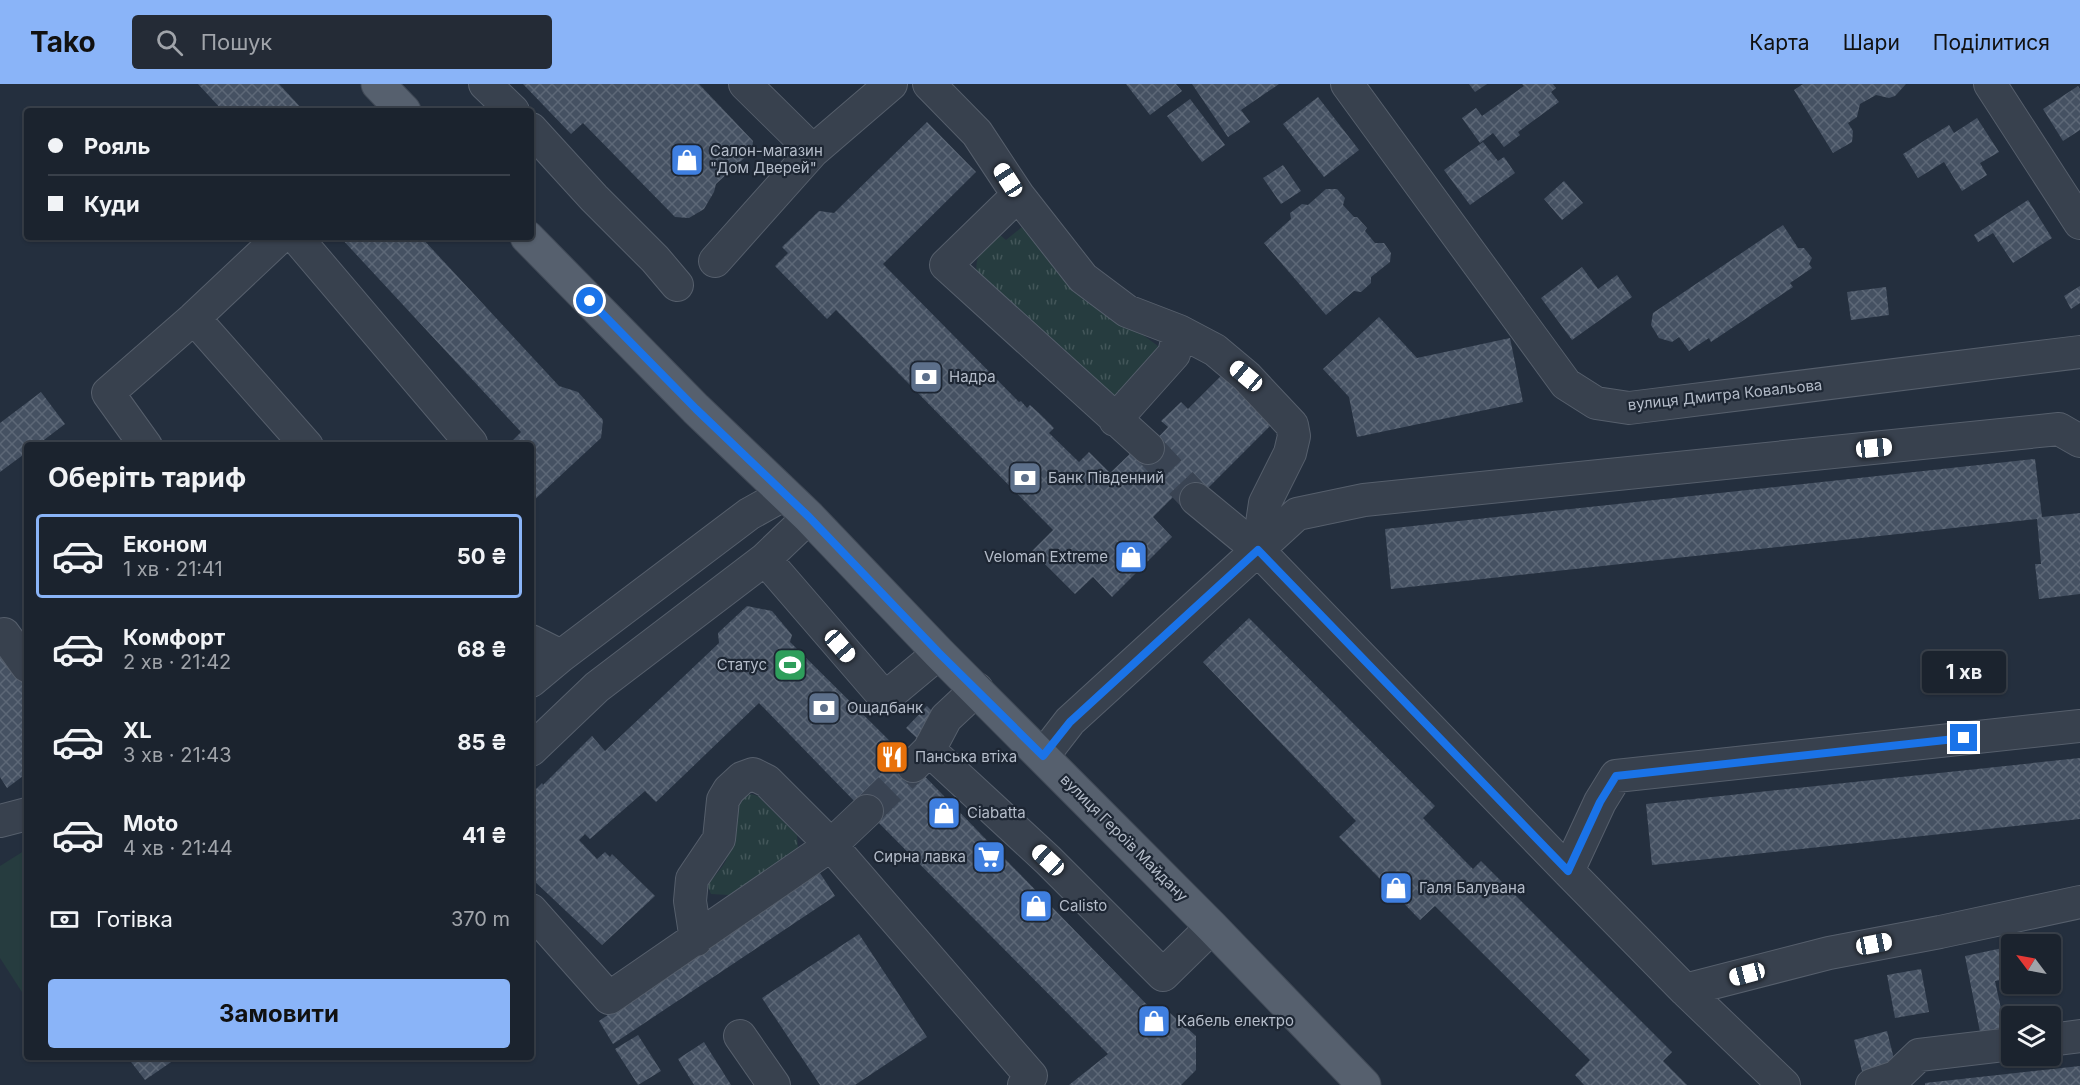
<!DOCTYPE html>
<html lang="uk">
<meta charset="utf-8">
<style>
:root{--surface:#1b232e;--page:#242b36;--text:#f1f3f6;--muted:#a0a4aa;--line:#39404a;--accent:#8ab4f8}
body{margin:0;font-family:Inter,sans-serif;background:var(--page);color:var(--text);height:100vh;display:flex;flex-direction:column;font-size:22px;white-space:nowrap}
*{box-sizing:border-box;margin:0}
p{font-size:20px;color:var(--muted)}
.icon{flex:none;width:33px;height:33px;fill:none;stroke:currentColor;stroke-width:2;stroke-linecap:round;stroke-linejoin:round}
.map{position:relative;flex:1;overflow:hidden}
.drawer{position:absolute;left:24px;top:358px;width:510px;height:618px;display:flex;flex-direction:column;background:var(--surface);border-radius:6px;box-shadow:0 2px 4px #0004,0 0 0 2px var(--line)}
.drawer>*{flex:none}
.banner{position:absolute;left:24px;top:24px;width:510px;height:132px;border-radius:6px;box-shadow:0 2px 4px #0004,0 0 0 2px var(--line);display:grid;align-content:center;height:132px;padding:0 24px;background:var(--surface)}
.needle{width:39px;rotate:302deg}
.tools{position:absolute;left:2001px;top:850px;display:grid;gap:12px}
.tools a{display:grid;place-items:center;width:60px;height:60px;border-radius:6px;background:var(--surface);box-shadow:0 2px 4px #0004,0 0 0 2px var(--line);font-size:30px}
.end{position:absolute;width:27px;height:27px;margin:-14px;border:8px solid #1a73e8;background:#fff;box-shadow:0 0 0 3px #fff}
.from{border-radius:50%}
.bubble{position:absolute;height:42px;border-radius:6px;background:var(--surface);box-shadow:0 2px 4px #0004,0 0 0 2px var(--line);font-size:20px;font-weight:700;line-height:42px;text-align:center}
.car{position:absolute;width:18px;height:36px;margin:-18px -9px;border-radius:8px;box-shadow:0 0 4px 2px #0007;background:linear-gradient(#fff 24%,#345 0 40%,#fff 0 76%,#345 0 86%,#fff 0)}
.banner b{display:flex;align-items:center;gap:21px;height:57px;font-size:22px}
.banner b+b{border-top:2px solid var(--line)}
.banner i{width:15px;height:15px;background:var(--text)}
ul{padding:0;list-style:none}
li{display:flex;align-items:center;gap:18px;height:84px;margin:0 12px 9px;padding:0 12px;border:3px solid transparent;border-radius:6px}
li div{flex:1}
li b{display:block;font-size:22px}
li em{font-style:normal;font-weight:700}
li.current{border-color:var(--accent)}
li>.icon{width:54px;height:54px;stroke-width:1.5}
h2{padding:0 24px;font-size:27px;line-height:72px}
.pay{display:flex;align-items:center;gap:15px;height:66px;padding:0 24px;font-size:22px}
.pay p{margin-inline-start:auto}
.primary-button{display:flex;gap:12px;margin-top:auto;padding:12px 24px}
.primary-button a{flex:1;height:69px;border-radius:6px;background:var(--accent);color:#111;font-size:24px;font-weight:700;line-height:69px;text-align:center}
header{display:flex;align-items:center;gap:36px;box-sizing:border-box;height:84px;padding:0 30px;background:var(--accent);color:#111}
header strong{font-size:28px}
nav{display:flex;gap:33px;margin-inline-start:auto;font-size:21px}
.search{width:420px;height:54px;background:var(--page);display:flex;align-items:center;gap:15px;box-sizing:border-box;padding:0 21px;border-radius:6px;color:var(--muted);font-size:22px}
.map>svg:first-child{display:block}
.grass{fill:#263c3f}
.park{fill:url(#park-tufts)}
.building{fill:url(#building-cross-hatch)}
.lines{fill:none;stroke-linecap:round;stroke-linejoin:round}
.minor-tunnel{stroke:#3a4453;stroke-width:32;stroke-dasharray:32 16;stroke-linecap:butt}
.minor-casing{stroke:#565f6c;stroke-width:34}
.major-casing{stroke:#414a57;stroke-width:35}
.minor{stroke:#38414e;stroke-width:32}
.major{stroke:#56606e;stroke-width:33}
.route{stroke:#1a73e8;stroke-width:8}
.labels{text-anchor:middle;stroke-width:4.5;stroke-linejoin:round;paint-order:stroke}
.poi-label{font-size:15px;fill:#b4bcc9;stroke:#1d2633;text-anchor:start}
.street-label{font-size:15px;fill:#b4bcc9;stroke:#1d2633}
</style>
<header>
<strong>Tako</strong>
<div class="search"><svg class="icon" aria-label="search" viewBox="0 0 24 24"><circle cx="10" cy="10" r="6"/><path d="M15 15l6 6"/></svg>Пошук</div>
<nav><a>Карта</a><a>Шари</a><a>Поділитися</a></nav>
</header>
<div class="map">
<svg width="2080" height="1001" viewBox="0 0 2080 1001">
<defs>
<pattern id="park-tufts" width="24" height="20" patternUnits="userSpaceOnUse" patternTransform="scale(1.5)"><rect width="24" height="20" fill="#263c3f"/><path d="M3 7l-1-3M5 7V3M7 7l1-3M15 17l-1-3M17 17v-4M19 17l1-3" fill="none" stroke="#435659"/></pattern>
<pattern id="building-cross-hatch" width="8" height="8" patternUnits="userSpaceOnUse" patternTransform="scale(1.5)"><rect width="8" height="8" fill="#455162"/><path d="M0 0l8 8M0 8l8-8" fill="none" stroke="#5d6877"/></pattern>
</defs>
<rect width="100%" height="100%" fill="#242f3e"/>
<!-- grass -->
<path class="grass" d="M27 765V916L0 874V782Z"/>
<!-- park -->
<path class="park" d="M1022 143 1026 145 1080 205 1158 262 1161 269 1133 306 1109 316 978 195C972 171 983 166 1000 151L1006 156Z
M751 710 758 712 797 751 798 764 738 807 729 811 711 810 707 801C714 792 723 784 727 774 737 750 721 723 751 710Z"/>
<!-- building -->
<path class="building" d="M198 0H279L304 27H223Z
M523 0H699L753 57 752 67 716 100 714 108 704 125 689 134 675 133 583 39 571 50Z
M1126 0H1176L1182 7 1150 31Z
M1192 0H1279L1241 26 1250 38 1228 53Z
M1469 0H1487L1475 8Z
M1522 0H1553L1556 4 1551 8 1559 18 1518 48 1520 51 1504 63 1493 49 1480 59 1462 34 1476 24 1482 32 1524 2Z
M1803 0H1906L1895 12 1889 14 1876 11 1860 20 1857 33 1848 39 1853 47 1852 58 1833 69 1794 6Z
M2078 2 2080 5V46L2063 57 2043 25Z
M1318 13 1359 66 1324 93 1283 40Z
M1190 15 1225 61 1202 78 1167 32Z
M1977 34 1999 68 1980 79 1987 91 1962 107 1944 78 1918 94 1903 70 1949 41 1954 49Z
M927 38 976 88 883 180 1019 318 1021 317 1027 324 1030 321 1041 331 1054 344 1049 349 1079 378 1089 368 1110 389 1133 367 1148 364 1168 343 1161 337 1181 318 1188 325 1223 290 1272 340 1187 425 1174 412 1153 433 1172 453 1112 513 1093 493 1075 510 1032 467 1053 446 836 226 827 235 775 182 788 169 782 163 819 127 834 129Z
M1483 58 1498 77 1504 73 1515 89 1470 121 1444 86Z
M1283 81 1301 107 1281 120 1263 94Z
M1564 97 1583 119 1562 136 1544 115Z
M1326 105H1337L1345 114 1343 121 1354 133H1357L1367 144 1365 147 1375 159H1384L1391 169 1390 178 1371 193V199L1361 208 1354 207 1326 231 1264 159 1291 135 1290 129 1302 120 1308 121Z
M2028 116 2052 154 2013 179 1993 149 1978 158 1974 151Z
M1783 141 1798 164H1804L1812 174 1809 180 1812 184 1790 199 1793 203 1711 258 1709 254 1689 267 1679 253 1672 258 1659 254 1651 241 1653 229Z
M340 153H421L559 302 578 308 603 336 601 354 531 419V362H507L521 348Z
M1582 183 1598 205 1617 191 1632 213 1572 256 1541 214Z
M2080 202V219L2071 225 2064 212Z
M1886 203 1889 231 1851 236 1847 208Z
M1379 233 1417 274 1510 254 1523 318 1357 353 1349 313 1323 285Z
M41 308 65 340 36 362H27V368L0 388V339Z
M2035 375 2042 433 2080 429V510L2039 515 2035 480H2041L2037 435 1391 505 1385 445Z
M747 522 772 527 792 551 790 558 907 674 1154 928 1161 921 1196 952V986L1181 1001H1069L1108 970 867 727 859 722 759 619 656 718 645 707 590 755 585 750 579 756 597 775 605 768 610 773 612 770 655 812 602 861 531 794V710L542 699 543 701 592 652 605 667 719 559 718 549Z
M1249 534 1435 722 1423 734 1463 775 1473 785 1481 777 1672 968 1663 977 1687 1001H1584L1575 991 1590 976 1435 822 1420 836 1339 753 1356 737 1203 578Z
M0 565 27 601V689L7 704 0 693Z
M927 622 938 633 917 654 906 644Z
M2080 674V735L1652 781 1646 720Z
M820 789 835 812 613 960 599 937Z
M859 850 927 953 855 1001H820L762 914Z
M2012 862V894L1995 897 2005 943 1980 948 1965 872Z
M1921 885 1929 928 1895 934 1887 891Z
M1887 947 1895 979 1862 987 1854 956Z
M638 951 661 987 638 1001 615 965Z
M704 958 731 1001H694L678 975Z
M128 974H177L145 996Z
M2080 982V1001H1925V999Z"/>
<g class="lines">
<!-- minor-tunnel -->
<path class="minor-tunnel" d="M1148 364 1196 415
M867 727 913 682"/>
<defs>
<path id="minor" d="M485 0 513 27
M745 0 813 67
M929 0 977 49 1018 111
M1347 0 1566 300 1596 319 1629 324 2080 268
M1990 0 2080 139
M531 45 594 114 655 175 677 201
M280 153 194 234 307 362
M296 153 471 359V362
M715 177 813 67 891 0
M1179 247 1215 266 1246 292 1292 341 1294 352 1290 369 1265 419 1258 466
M1115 336 1174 270 1179 247 1127 227 1083 194 1018 111 946 181 1148 364
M146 362 108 309 194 234
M1196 415 1258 466 1568 787 1685 906 1784 1001
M765 475 885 614 939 569
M4 550 27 582
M531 557 561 572
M531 597 561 572 749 430 785 410
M531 666 597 603 765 475 809 433
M929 666 1048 776 1163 891 1212 843
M1043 672 1070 637 1297 430 1364 416 2059 345 2080 357
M913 682 929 666 946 634 977 605
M0 737 27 730
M1568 787 1600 718 1616 692 2080 642
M531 826 609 914 831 761 867 727
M696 856 690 817 692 795 719 755 723 716 729 706 742 694 753 690 767 697 831 761 1031 992 1024 1001
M1685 906 1829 869 1940 848 2080 818
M740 952 774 1001
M2050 956 2080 952
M1872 1001 1896 993 1919 971 2012 960"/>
<path id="major" d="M378 0 404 27
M527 153 696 325 809 433 939 569 1212 843 1364 1001"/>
</defs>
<!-- minor casing -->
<use href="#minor" class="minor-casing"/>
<!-- major casing -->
<use href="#major" class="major-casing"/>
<!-- minor -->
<use href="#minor" class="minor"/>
<!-- major -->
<use href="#major" class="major"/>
</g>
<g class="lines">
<!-- route -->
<path class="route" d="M590 217 696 325 809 433 939 569 1043 672 1070 638 1258 466 1568 787 1600 718 1616 692 1964 654"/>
</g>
<!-- icons -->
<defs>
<symbol id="shop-square" viewBox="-11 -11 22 22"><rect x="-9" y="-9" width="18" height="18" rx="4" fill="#3f7fe0" stroke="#1d2633"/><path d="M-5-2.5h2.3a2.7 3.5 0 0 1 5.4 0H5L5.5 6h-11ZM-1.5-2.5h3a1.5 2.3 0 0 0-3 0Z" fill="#fff"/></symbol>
<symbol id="bank-square" viewBox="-11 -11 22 22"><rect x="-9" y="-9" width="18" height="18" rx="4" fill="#5c6f8a" stroke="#1d2633"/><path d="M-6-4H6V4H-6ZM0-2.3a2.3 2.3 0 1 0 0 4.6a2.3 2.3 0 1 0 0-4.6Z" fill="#fff"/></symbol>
<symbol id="stadium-square" viewBox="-11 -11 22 22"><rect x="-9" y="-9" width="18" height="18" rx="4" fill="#2e9e5b" stroke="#1d2633"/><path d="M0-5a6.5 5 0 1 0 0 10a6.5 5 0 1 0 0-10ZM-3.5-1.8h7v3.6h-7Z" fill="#fff"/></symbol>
<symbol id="restaurant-square" viewBox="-11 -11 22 22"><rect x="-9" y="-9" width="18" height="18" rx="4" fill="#e8710a" stroke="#1d2633"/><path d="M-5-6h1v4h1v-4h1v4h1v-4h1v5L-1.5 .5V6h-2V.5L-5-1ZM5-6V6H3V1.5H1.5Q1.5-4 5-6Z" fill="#fff"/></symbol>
<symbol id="supermarket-square" viewBox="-11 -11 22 22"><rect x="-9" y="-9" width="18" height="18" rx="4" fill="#3f7fe0" stroke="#1d2633"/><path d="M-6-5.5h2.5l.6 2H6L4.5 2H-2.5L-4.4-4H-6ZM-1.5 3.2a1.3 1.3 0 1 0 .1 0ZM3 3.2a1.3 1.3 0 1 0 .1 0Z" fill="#fff"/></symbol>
</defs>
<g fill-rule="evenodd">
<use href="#shop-square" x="668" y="57" width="38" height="38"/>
<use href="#bank-square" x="907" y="274" width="38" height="38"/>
<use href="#bank-square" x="1006" y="375" width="38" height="38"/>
<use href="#shop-square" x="1112" y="454" width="38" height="38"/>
<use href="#stadium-square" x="771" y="562" width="38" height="38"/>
<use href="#bank-square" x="805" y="605" width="38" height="38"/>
<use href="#restaurant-square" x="873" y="654" width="38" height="38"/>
<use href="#shop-square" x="925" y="710" width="38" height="38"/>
<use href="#supermarket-square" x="970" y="754" width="38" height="38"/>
<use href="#shop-square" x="1377" y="785" width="38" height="38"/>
<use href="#shop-square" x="1017" y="803" width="38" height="38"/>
<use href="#shop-square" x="1135" y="918" width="38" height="38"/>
</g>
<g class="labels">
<!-- poi labels -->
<g class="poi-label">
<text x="710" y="72">Салон-магазин<tspan x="710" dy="17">"Дом Дверей"</tspan></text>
<text x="949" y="298">Надра</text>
<text x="1048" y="399">Банк Південний</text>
<text x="1108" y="478" text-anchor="end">Veloman Extreme</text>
<text x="767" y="586" text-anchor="end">Статус</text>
<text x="847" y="629">Ощадбанк</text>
<text x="915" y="678">Панська втіха</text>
<text x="967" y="734">Ciabatta</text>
<text x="966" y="778" text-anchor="end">Сирна лавка</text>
<text x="1419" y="809">Галя Балувана</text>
<text x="1059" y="827">Calisto</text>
<text x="1177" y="942">Кабель електро</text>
</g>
<!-- street labels -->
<g class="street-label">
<text transform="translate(1725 311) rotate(-6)" y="5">вулиця Дмитра Ковальова</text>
<text transform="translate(1124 754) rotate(45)" y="5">вулиця Героїв Майдану</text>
</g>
</g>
</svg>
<div class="tools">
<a><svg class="needle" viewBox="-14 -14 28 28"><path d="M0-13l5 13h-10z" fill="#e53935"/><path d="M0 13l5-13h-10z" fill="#a0a4aa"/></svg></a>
<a><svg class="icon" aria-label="layers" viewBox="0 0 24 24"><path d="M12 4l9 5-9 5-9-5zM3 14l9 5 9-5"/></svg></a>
</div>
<i class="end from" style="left:590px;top:217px"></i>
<i class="end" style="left:1964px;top:654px"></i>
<div class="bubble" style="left:1922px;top:567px;width:84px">1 хв</div>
<i class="car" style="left:1008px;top:96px;rotate:327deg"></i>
<i class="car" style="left:1246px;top:292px;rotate:310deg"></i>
<i class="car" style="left:1874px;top:364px;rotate:84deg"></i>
<i class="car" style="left:840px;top:562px;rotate:139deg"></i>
<i class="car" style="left:1048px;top:776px;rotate:313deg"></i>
<i class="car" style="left:1874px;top:860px;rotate:79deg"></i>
<i class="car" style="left:1747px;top:890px;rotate:255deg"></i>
<div class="banner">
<b><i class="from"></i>Рояль</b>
<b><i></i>Куди</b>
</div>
<section class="drawer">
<h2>Оберіть тариф</h2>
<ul>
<li class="current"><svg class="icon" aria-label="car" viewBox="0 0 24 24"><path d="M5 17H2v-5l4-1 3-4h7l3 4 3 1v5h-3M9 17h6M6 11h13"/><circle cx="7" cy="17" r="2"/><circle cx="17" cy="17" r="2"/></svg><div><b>Економ</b><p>1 хв · 21:41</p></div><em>50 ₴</em></li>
<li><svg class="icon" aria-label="car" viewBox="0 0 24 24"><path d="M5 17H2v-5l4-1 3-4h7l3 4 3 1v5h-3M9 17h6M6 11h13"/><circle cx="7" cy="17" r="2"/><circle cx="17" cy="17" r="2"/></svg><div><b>Комфорт</b><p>2 хв · 21:42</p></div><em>68 ₴</em></li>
<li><svg class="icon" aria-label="car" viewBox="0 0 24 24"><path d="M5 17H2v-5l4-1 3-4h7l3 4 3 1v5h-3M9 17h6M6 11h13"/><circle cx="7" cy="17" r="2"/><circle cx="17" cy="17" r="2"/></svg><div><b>XL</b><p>3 хв · 21:43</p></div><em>85 ₴</em></li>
<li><svg class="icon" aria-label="car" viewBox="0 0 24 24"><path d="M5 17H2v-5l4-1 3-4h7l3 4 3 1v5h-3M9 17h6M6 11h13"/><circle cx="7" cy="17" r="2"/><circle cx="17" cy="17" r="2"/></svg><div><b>Moto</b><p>4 хв · 21:44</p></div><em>41 ₴</em></li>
</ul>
<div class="pay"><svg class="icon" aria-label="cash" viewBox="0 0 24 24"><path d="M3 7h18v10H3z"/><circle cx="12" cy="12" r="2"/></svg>Готівка<p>370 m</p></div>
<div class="primary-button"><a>Замовити</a></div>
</section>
</div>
